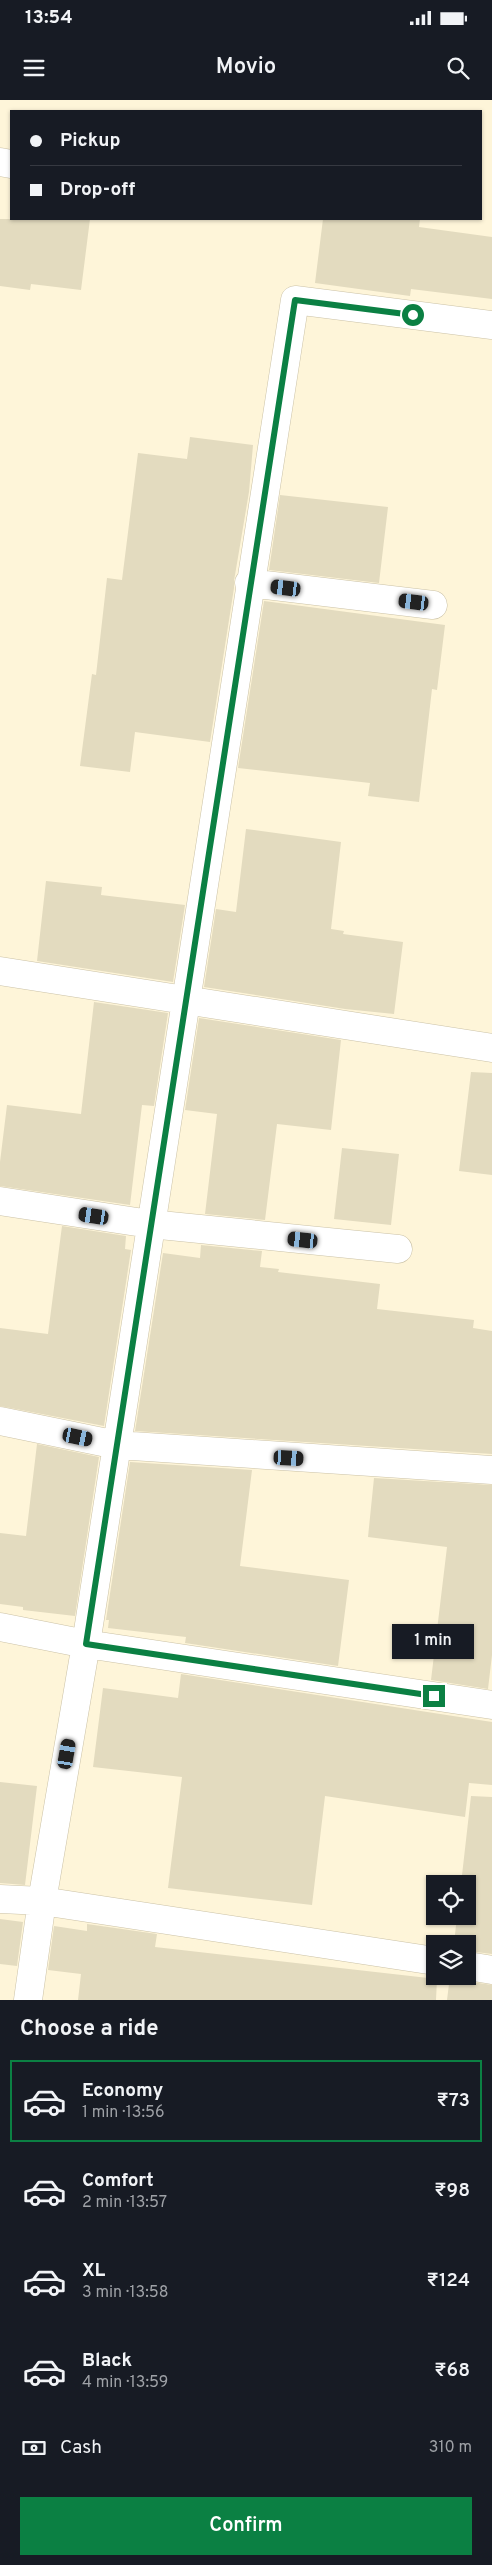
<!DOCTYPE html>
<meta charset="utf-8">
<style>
:root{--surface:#171b24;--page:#20242c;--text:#f1f3f6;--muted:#9ea1a6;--line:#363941;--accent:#0b8043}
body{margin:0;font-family:Overpass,sans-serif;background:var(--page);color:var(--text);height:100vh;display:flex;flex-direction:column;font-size:19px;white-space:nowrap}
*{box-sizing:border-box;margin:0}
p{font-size:16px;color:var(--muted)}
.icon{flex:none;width:28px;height:28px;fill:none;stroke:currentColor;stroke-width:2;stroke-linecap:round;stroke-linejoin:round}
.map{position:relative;height:1900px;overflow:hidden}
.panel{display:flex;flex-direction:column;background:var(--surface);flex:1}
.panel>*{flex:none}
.hud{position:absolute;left:10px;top:10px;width:472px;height:110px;border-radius:0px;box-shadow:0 1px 4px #0004;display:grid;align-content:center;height:110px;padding:0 20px;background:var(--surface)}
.buttons{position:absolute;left:426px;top:1775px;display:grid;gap:10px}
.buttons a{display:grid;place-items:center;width:50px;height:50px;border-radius:0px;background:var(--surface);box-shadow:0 1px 4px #0004;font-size:25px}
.end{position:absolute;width:22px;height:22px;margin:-11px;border:6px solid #0b8043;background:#fff;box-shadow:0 0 0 2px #fff}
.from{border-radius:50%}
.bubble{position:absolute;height:35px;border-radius:0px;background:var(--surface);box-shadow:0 1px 4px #0004;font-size:16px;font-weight:600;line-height:35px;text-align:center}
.car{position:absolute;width:15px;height:30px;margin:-15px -8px;border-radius:6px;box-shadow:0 0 4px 1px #0007;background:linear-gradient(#222 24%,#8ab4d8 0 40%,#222 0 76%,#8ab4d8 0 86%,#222 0)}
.hud b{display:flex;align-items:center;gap:18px;height:48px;font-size:19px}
.hud b+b{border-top:1px solid var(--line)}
.hud i{width:12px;height:12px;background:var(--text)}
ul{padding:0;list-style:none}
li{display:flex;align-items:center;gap:15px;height:82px;margin:0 10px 8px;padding:0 10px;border:2px solid transparent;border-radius:0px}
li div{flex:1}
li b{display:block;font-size:19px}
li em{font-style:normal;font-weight:600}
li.on{border-color:var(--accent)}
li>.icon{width:45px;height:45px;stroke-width:1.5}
h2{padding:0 20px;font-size:22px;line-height:60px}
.pay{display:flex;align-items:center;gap:12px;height:55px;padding:0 20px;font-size:19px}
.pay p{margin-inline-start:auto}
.action{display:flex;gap:10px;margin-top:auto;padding:10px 20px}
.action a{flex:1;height:58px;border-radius:0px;background:var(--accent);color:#fff;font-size:20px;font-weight:600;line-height:58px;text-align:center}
.status{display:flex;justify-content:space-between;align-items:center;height:35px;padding:0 25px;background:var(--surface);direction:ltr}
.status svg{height:14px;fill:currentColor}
header{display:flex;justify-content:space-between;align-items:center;height:65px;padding:0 20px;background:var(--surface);font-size:22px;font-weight:600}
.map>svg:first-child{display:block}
.building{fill:#e3dbbf}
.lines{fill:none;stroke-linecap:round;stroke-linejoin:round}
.minor-casing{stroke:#cbc2a7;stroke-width:29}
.minor{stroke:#fff;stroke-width:28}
.route{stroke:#0b8043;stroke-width:6}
</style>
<div class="status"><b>13:54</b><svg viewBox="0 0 49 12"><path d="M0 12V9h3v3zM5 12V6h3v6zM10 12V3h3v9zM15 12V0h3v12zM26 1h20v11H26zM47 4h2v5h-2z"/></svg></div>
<header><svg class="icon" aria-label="menu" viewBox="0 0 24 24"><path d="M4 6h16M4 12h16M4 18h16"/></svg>Movio<svg class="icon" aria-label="search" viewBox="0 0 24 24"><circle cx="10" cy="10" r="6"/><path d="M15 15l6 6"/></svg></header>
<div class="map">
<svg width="492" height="1900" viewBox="0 0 492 1900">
<rect width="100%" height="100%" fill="#fef5d9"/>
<!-- building -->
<path class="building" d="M0 119H90L81 190 31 184 30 190 0 186Z
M323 119H420L419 127 492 137V199L411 189 410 196 315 183Z
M190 337 253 345 249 392 234 481V488L210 642 135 632 130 672 80 666 92 574 96 575 107 478 122 480 138 353 187 359Z
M280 395 388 407 379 483 269 470Z
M264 501 445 525 437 590 432 589 419 702 368 696 370 683 238 668Z
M246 729 341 742 331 829 344 831 343 834 403 842 394 914 345 909 204 887 216 809 236 812Z
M46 781 102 787 101 795 185 805 173 882 37 861Z
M94 902 168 913 154 1006 142 1005 130 1105 0 1086V1062L7 1005 81 1014Z
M199 918 341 940 331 1030 277 1024 265 1120 205 1114 217 1014 185 1010Z
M471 972 492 973V1075L459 1071Z
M342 1048 399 1054 391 1125 334 1119Z
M62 1126 126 1136 125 1149 131 1150 104 1326 0 1306V1228L48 1234Z
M201 1145 262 1151 260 1167 279 1169 278 1172 380 1184 377 1209 474 1220 473 1228 492 1231V1354L135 1331 163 1153 200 1158Z
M37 1344 99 1357 75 1516 23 1510V1507L0 1504V1433L26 1436Z
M130 1362 252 1370 240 1466 349 1480 338 1566 185 1543 186 1537 108 1528 109 1520H106Z
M374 1378 492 1385V1555L488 1589 431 1580 447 1447 368 1437Z
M181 1574 492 1622V1685L469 1683 465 1717 325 1696 312 1805 168 1788 182 1677 93 1667 103 1588 178 1598Z
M0 1682 37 1686 25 1785 0 1783Z
M471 1696 492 1697V1854L468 1851V1844H454L457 1816H468V1784H461Z
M0 1819 23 1822 17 1866 0 1864Z
M87 1824 157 1834 155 1847 437 1879 436 1900H78L81 1874 48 1870 54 1826 87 1831Z
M450 1876H457L465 1881 492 1885V1900H447Z"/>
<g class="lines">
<defs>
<path id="minor" d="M0 62 11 64
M249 483 433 505
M0 871 492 948
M0 1101 150 1124 398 1149
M0 1321 117 1345 492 1370
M0 1527 86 1544 492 1605
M0 1799 42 1801 435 1861
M468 1866 492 1870
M28 1900 42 1801 86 1544 295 200 492 225"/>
</defs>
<!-- minor casing -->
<use href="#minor" class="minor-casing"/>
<!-- minor -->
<use href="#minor" class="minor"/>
</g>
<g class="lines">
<!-- route -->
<path class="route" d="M413 215 295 200 86 1544 434 1596"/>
</g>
</svg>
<div class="buttons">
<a><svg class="icon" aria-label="locate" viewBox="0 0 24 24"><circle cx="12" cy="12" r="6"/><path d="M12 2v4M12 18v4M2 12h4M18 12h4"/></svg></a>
<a><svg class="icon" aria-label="layers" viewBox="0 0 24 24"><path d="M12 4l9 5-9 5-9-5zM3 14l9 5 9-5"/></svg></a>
</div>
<i class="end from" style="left:413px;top:215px"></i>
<i class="end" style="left:434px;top:1596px"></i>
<div class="bubble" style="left:392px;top:1524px;width:82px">1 min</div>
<i class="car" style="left:286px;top:488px;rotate:277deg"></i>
<i class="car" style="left:414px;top:502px;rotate:277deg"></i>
<i class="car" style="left:94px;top:1116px;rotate:279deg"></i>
<i class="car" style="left:303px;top:1140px;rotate:276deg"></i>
<i class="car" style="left:78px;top:1337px;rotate:102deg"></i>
<i class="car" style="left:289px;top:1358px;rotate:93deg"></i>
<i class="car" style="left:67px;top:1654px;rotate:10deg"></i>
<div class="hud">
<b><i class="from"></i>Pickup</b>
<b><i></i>Drop-off</b>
</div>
</div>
<section class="panel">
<h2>Choose a ride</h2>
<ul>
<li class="on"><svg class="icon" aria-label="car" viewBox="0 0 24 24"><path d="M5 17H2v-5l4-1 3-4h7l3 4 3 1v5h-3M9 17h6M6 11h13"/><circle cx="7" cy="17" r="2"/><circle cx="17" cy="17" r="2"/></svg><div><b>Economy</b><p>1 min · 13:56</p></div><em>₹73</em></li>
<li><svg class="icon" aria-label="car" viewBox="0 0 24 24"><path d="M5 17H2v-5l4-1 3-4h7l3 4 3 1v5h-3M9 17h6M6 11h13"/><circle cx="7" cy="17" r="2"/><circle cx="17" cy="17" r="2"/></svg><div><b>Comfort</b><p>2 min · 13:57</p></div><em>₹98</em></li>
<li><svg class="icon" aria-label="car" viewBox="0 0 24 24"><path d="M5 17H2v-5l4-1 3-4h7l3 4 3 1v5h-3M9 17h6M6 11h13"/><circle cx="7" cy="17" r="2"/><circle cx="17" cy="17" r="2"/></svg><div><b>XL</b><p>3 min · 13:58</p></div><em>₹124</em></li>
<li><svg class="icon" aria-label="car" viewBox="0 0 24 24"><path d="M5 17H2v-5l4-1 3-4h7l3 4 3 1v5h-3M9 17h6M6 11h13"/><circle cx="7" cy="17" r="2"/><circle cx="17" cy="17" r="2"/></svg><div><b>Black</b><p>4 min · 13:59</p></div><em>₹68</em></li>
</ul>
<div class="pay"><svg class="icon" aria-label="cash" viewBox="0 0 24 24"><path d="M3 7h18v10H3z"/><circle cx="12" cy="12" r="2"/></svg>Cash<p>310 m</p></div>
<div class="action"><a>Confirm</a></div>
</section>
